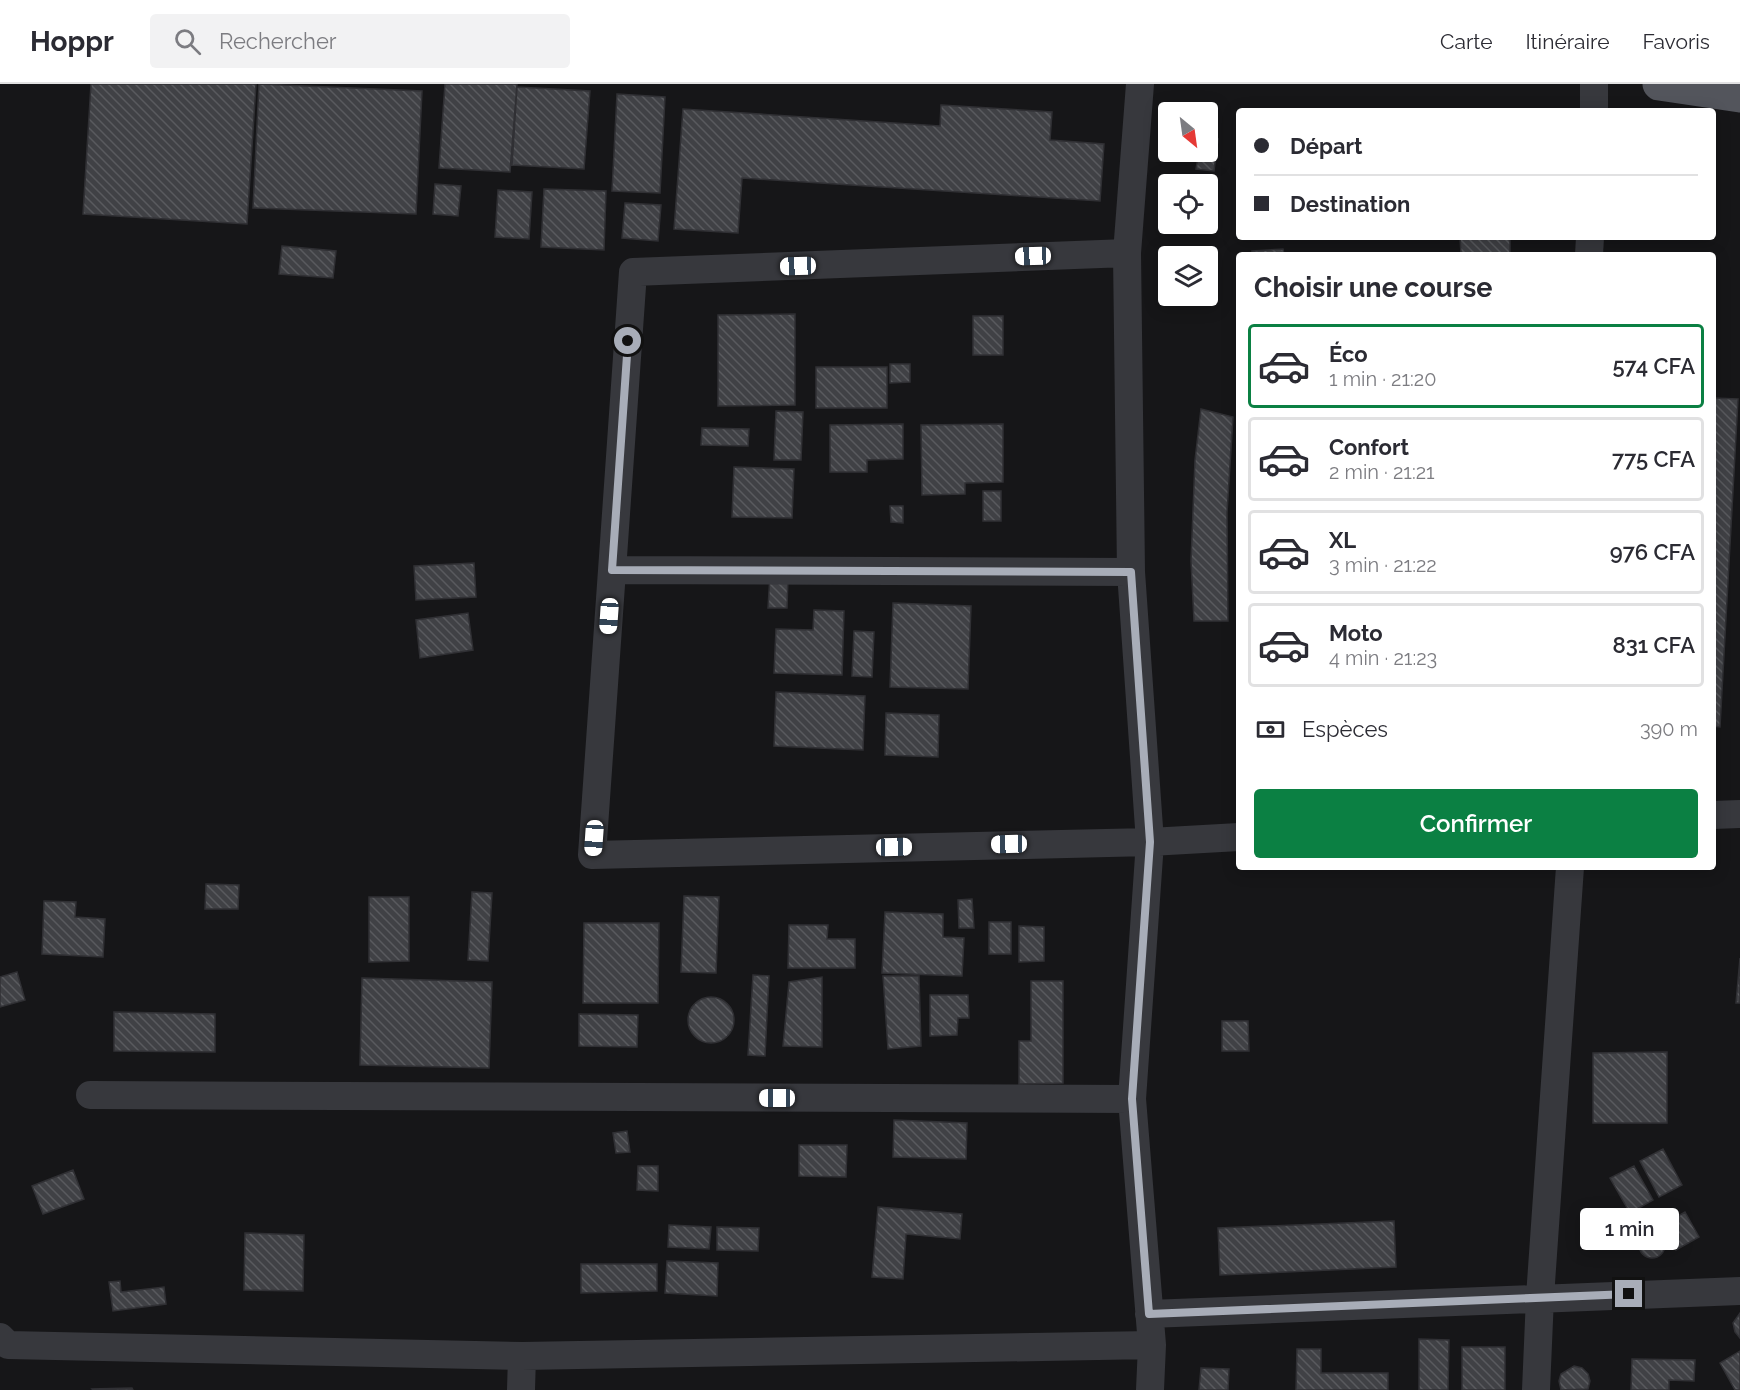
<!DOCTYPE html>
<html lang="fr">
<meta charset="utf-8">
<style>
:root{--surface:#fff;--page:#f2f2f3;--text:#2b2b33;--muted:#7c7c81;--line:#e1e1e2;--accent:#0b8043}
body{margin:0;font-family:Raleway,sans-serif;background:var(--page);color:var(--text);height:100vh;display:flex;flex-direction:column;font-size:22px;white-space:nowrap}
*{box-sizing:border-box;margin:0}
p{font-size:20px;color:var(--muted)}
.icon{flex:none;width:33px;height:33px;fill:none;stroke:currentColor;stroke-width:2;stroke-linecap:round;stroke-linejoin:round}
.map{position:relative;flex:1;overflow:hidden}
.side{position:absolute;left:1236px;top:168px;width:480px;height:618px;display:flex;flex-direction:column;background:var(--surface);border-radius:6px;box-shadow:0 3px 15px #0003}
.side>*{flex:none}
.banner{position:absolute;left:1236px;top:24px;width:480px;height:132px;border-radius:6px;box-shadow:0 3px 15px #0003;display:grid;align-content:center;height:132px;padding:0 18px;background:var(--surface)}
.needle{width:39px;rotate:151deg}
.controls{position:absolute;left:1158px;top:18px;display:grid;gap:12px}
.controls a{display:grid;place-items:center;width:60px;height:60px;border-radius:6px;background:var(--surface);box-shadow:0 3px 15px #0003;font-size:30px}
.end{position:absolute;width:27px;height:27px;margin:-14px;border:8px solid #a8adb8;background:#111;box-shadow:0 0 0 3px #111}
.from{border-radius:50%}
.bubble{position:absolute;height:42px;border-radius:6px;background:var(--surface);box-shadow:0 3px 15px #0003;font-size:20px;font-weight:600;line-height:42px;text-align:center}
.car{position:absolute;width:18px;height:36px;margin:-18px -9px;border-radius:8px;box-shadow:0 0 4px 2px #0007;background:linear-gradient(#fff 24%,#345 0 40%,#fff 0 76%,#345 0 86%,#fff 0)}
.banner b{display:flex;align-items:center;gap:21px;height:57px;font-size:22px}
.banner b+b{border-top:2px solid var(--line)}
.banner i{width:15px;height:15px;background:var(--text)}
ul{padding:0;list-style:none}
li{display:flex;align-items:center;gap:18px;height:84px;margin:0 12px 9px;padding:0 6px;border:3px solid var(--line);border-radius:6px}
li div{flex:1}
li b{display:block;font-size:22px}
li em{font-style:normal;font-weight:600}
li.active{border-color:var(--accent)}
li>.icon{width:54px;height:54px;stroke-width:1.5}
h2{padding:0 18px;font-size:27px;line-height:72px}
.pay{display:flex;align-items:center;gap:15px;height:66px;padding:0 18px;font-size:22px}
.pay p{margin-inline-start:auto}
.button{display:flex;gap:12px;margin-top:auto;padding:12px 18px}
.button a{flex:1;height:69px;border-radius:6px;background:var(--accent);color:#fff;font-size:24px;font-weight:600;line-height:69px;text-align:center}
header{display:flex;align-items:center;gap:36px;box-sizing:border-box;height:84px;padding:0 30px;background:var(--surface);border-bottom:2px solid var(--line)}
header strong{font-size:28px}
nav{display:flex;gap:33px;margin-inline-start:auto;font-size:21px}
.search{width:420px;height:54px;background:var(--page);display:flex;align-items:center;gap:15px;box-sizing:border-box;padding:0 21px;border-radius:6px;color:var(--muted);font-size:22px}
.map>svg:first-child{display:block}
.building{fill:url(#building-back-hatch);stroke:#303034;stroke-width:1.5}
.lines{fill:none;stroke-linecap:round;stroke-linejoin:round}
.street{stroke:#37383d;stroke-width:28}
.primary{stroke:#53555c;stroke-width:33}
.route{stroke:#a8adb8;stroke-width:8}
</style>
<header>
<strong>Hoppr</strong>
<div class="search"><svg class="icon" aria-label="search" viewBox="0 0 24 24"><circle cx="10" cy="10" r="6"/><path d="M15 15l6 6"/></svg>Rechercher</div>
<nav><a>Carte</a><a>Itinéraire</a><a>Favoris</a></nav>
</header>
<div class="map">
<svg width="1740" height="1306" viewBox="0 0 1740 1306">
<defs>
<pattern id="building-back-hatch" width="6" height="6" patternUnits="userSpaceOnUse" patternTransform="scale(1.5)"><rect width="6" height="6" fill="#404145"/><path d="M-1 5l2 2M0 0l6 6M5-1l2 2" fill="none" stroke="#595a5e"/></pattern>
</defs>
<rect width="100%" height="100%" fill="#161618"/>
<!-- building -->
<path class="building" d="M91 0H256L247 140 83 130Z
M259 0 422 7 416 130 253 124Z
M445 0H517L510 88 439 84Z
M517 3 590 7 584 85 512 81Z
M617 10 665 13 660 109 612 107Z
M941 21 1052 28 1050 56 1104 60 1100 117 742 94 738 149 674 145 683 25 940 42Z
M1208 54 1218 55 1214 87 1196 85 1199 68H1208Z
M435 100 461 102 458 132 433 130Z
M544 105 606 107 604 166 541 163Z
M498 106 532 108 529 155 495 153Z
M625 119 661 121 658 157 622 154Z
M1460 153H1510V170L1461 171Z
M282 162 336 167 333 194 279 190Z
M1283 165 1284 171H1252V167Z
M795 230V321L718 322V231Z
M973 232H1003V271H973Z
M890 280H910V298L890 299Z
M816 283H887V324H816Z
M1713 314 1738 315 1720 643 1713 642Z
M1201 325 1233 333 1227 429 1228 537H1194L1191 477 1195 376Z
M776 327 803 328 801 376H774Z
M903 340V375L867 376V388H830V341Z
M1003 340V398L965 399V410L922 411 921 341Z
M702 344 749 345 748 362 701 361Z
M734 383 794 385 792 434 732 433Z
M983 407H1001V437H983Z
M890 422H903V439L891 438Z
M474 479 476 513 416 516 414 482Z
M770 491 788 493 787 524H768Z
M893 519 971 522 968 605 890 603Z
M814 526 844 527 842 591 774 589 776 545 813 546Z
M468 529 473 566 420 574 416 536Z
M854 547 874 548 872 593 852 592Z
M776 608 865 612 863 666 774 662Z
M886 629 939 631 938 673 885 671Z
M206 800 239 801 238 825H205Z
M472 808 492 809 488 877 468 876Z
M684 812 719 813 716 889 681 888Z
M369 813H409V877L369 878Z
M972 815 974 844H959L958 816Z
M44 817 76 818 75 833 105 835 103 873 42 870Z
M885 828 943 830V853L964 854 962 892 882 889Z
M989 838H1011V870H989Z
M584 839H659L658 919H583Z
M789 841H828L827 855H855V884H788Z
M1019 842 1044 843V877L1019 878Z
M1740 874V919H1736Z
M17 888 25 916 0 923V893Z
M753 891 769 892 765 972 748 971Z
M883 892H919L921 962 888 965Z
M822 893V963L783 962 789 898Z
M362 894 492 898 489 984 360 981Z
M1031 897H1063V999L1019 1000V957H1031Z
M930 911H968L969 934H958L957 951 930 952Z
M688 936a23 23 0 1 1 46 0a23 23 0 1 1-46 0Z
M114 928 215 930V968L114 967Z
M579 930 638 931 637 963 579 962Z
M1222 937H1248L1249 967H1222Z
M1667 968V1039H1593V969Z
M894 1036 967 1039 966 1075 893 1073Z
M627 1047 630 1068 616 1069 613 1049Z
M799 1061H847L846 1093 799 1092Z
M1663 1065 1682 1101 1659 1113 1640 1077Z
M638 1082H658V1107L637 1106Z
M1634 1082 1653 1116 1630 1129 1610 1094Z
M73 1086 84 1115 43 1130 32 1102Z
M878 1123 962 1130 960 1155 906 1150 903 1195 872 1193Z
M1685 1128 1699 1153 1676 1166 1662 1141Z
M1394 1137 1396 1183 1220 1191 1218 1144Z
M669 1141 711 1143 709 1165 668 1163Z
M717 1143 759 1144 758 1167 717 1166Z
M1639 1161a13 13 0 1 1 26 0a13 13 0 1 1-26 0Z
M245 1149 304 1151 303 1207 244 1206Z
M667 1177 718 1179 717 1212 665 1209Z
M581 1180H657V1207L581 1209Z
M120 1197 121 1208 164 1203 166 1220 113 1227 109 1198Z
M1740 1229V1254L1735 1248 1733 1239Z
M1419 1255 1449 1256 1448 1306H1419Z
M1462 1263H1505V1306H1462Z
M1297 1265H1321V1289H1388V1306H1296Z
M1740 1267V1306H1735L1720 1279Z
M1632 1275 1695 1276 1694 1297 1669 1296V1306H1631Z
M1574 1282 1582 1284 1588 1290 1590 1297 1588 1305 1561 1306 1559 1297 1561 1290Z
M1201 1284 1229 1285 1228 1306H1199Z
M132 1304 133 1306H93L92 1305Z"/>
<g class="lines">
<!-- street -->
<path class="street" d="M1140 0 1127 169 1131 488 1150 758 1132 1015 1152 1261 1150 1306
M1594 27V0
M1127 169 633 188 592 771 1150 758 1239 753
M1589 171 1590 153
M613 486 1131 488
M1713 731 1740 730
M90 1011 1132 1015
M1149 1230 1740 1207
M0 1253 8 1261 522 1272 1152 1261
M521 1306 522 1272
M1536 1306 1540 1213 1570 783"/>
<!-- primary -->
<path class="primary" d="M1659 0 1740 12"/>
</g>
<g class="lines">
<!-- route -->
<path class="route" d="M628 257 612 486 1131 488 1150 758 1132 1015 1149 1230 1629 1210"/>
</g>
</svg>
<div class="controls">
<a><svg class="needle" viewBox="-14 -14 28 28"><path d="M0-13l5 13h-10z" fill="#e53935"/><path d="M0 13l5-13h-10z" fill="#7c7c81"/></svg></a>
<a><svg class="icon" aria-label="locate" viewBox="0 0 24 24"><circle cx="12" cy="12" r="6"/><path d="M12 2v4M12 18v4M2 12h4M18 12h4"/></svg></a>
<a><svg class="icon" aria-label="layers" viewBox="0 0 24 24"><path d="M12 4l9 5-9 5-9-5zM3 14l9 5 9-5"/></svg></a>
</div>
<i class="end from" style="left:628px;top:257px"></i>
<i class="end" style="left:1629px;top:1210px"></i>
<div class="bubble" style="left:1580px;top:1124px;width:99px">1 min</div>
<i class="car" style="left:1033px;top:172px;rotate:268deg"></i>
<i class="car" style="left:798px;top:182px;rotate:268deg"></i>
<i class="car" style="left:609px;top:532px;rotate:184deg"></i>
<i class="car" style="left:594px;top:754px;rotate:184deg"></i>
<i class="car" style="left:1009px;top:760px;rotate:269deg"></i>
<i class="car" style="left:894px;top:763px;rotate:89deg"></i>
<i class="car" style="left:777px;top:1014px;rotate:270deg"></i>
<div class="banner">
<b><i class="from"></i>Départ</b>
<b><i></i>Destination</b>
</div>
<section class="side">
<h2>Choisir une course</h2>
<ul>
<li class="active"><svg class="icon" aria-label="car" viewBox="0 0 24 24"><path d="M5 17H2v-5l4-1 3-4h7l3 4 3 1v5h-3M9 17h6M6 11h13"/><circle cx="7" cy="17" r="2"/><circle cx="17" cy="17" r="2"/></svg><div><b>Éco</b><p>1 min · 21:20</p></div><em>574 CFA</em></li>
<li><svg class="icon" aria-label="car" viewBox="0 0 24 24"><path d="M5 17H2v-5l4-1 3-4h7l3 4 3 1v5h-3M9 17h6M6 11h13"/><circle cx="7" cy="17" r="2"/><circle cx="17" cy="17" r="2"/></svg><div><b>Confort</b><p>2 min · 21:21</p></div><em>775 CFA</em></li>
<li><svg class="icon" aria-label="car" viewBox="0 0 24 24"><path d="M5 17H2v-5l4-1 3-4h7l3 4 3 1v5h-3M9 17h6M6 11h13"/><circle cx="7" cy="17" r="2"/><circle cx="17" cy="17" r="2"/></svg><div><b>XL</b><p>3 min · 21:22</p></div><em>976 CFA</em></li>
<li><svg class="icon" aria-label="car" viewBox="0 0 24 24"><path d="M5 17H2v-5l4-1 3-4h7l3 4 3 1v5h-3M9 17h6M6 11h13"/><circle cx="7" cy="17" r="2"/><circle cx="17" cy="17" r="2"/></svg><div><b>Moto</b><p>4 min · 21:23</p></div><em>831 CFA</em></li>
</ul>
<div class="pay"><svg class="icon" aria-label="cash" viewBox="0 0 24 24"><path d="M3 7h18v10H3z"/><circle cx="12" cy="12" r="2"/></svg>Espèces<p>390 m</p></div>
<div class="button"><a>Confirmer</a></div>
</section>
</div>
